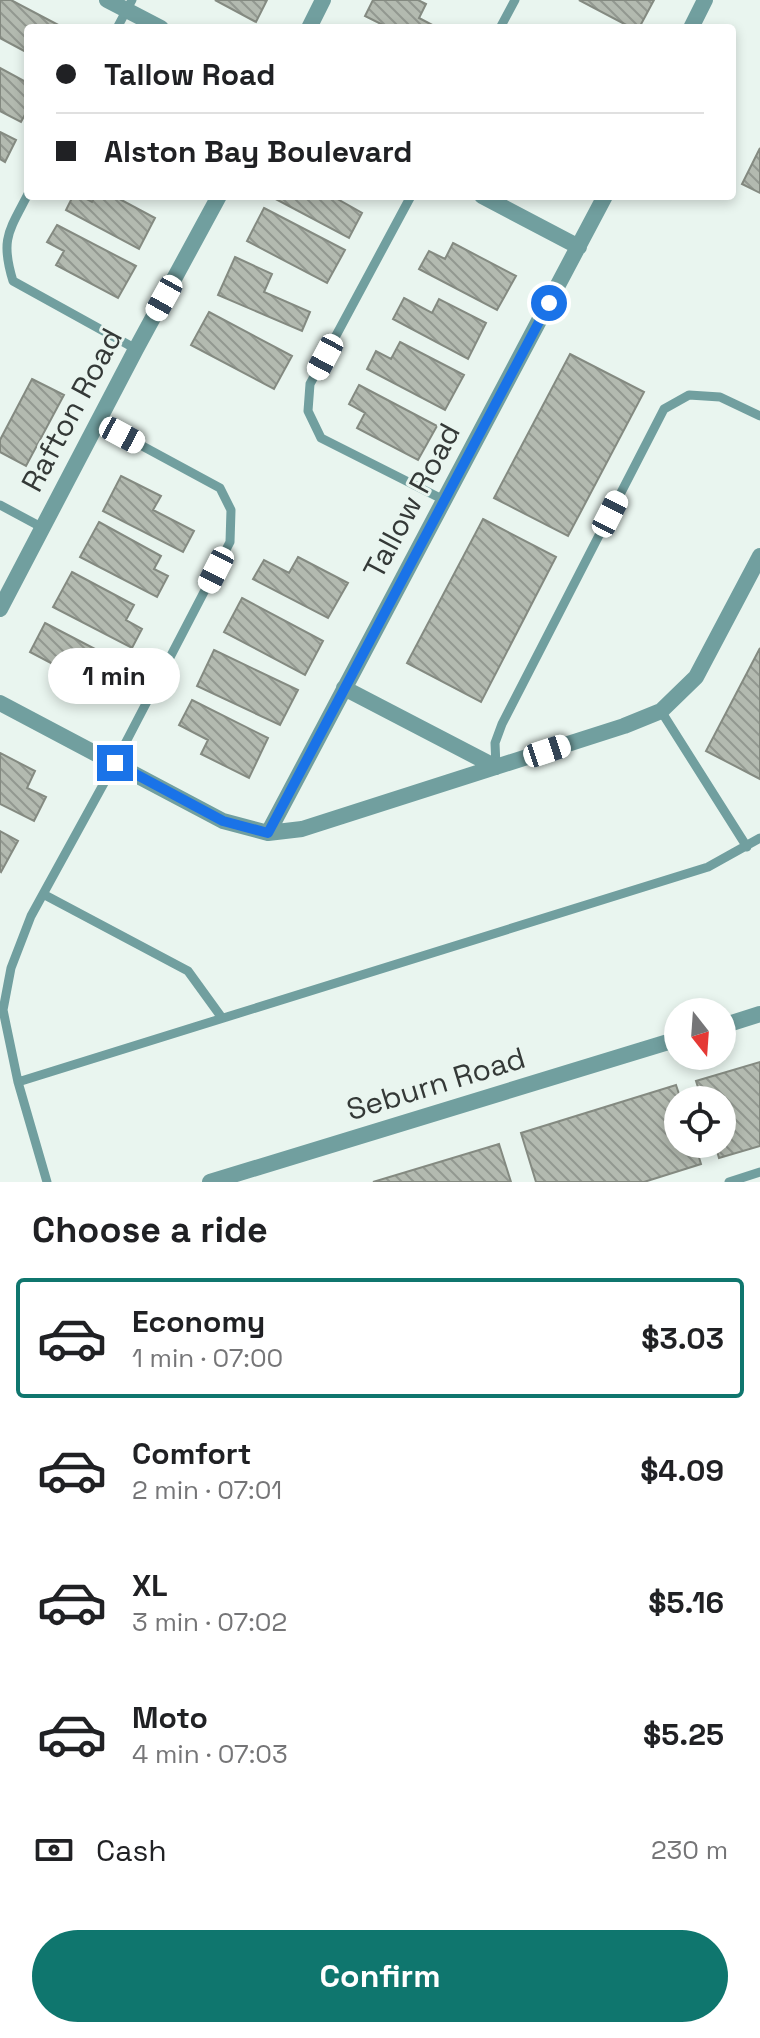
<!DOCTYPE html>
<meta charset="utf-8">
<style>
:root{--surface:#fff;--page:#f2f2f2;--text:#202124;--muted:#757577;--line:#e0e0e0;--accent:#0f766e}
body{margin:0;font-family:"Space Grotesk",sans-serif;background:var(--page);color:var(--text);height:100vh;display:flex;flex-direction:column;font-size:30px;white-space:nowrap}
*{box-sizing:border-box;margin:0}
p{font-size:26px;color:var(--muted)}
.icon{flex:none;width:44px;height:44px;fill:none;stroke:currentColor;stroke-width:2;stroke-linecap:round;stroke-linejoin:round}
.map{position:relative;height:1182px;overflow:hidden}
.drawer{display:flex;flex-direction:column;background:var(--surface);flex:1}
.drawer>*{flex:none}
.guide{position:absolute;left:24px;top:24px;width:712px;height:176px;border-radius:8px;box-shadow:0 4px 12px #0003;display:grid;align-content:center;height:176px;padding:0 32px;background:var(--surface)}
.needle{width:52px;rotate:163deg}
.tools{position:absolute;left:664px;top:998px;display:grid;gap:16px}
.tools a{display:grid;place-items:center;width:72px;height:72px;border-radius:50%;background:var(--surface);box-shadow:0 4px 12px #0003;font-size:40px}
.end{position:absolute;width:36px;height:36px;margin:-18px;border:10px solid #1a73e8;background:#fff;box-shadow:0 0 0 4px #fff}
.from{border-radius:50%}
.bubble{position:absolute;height:56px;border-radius:28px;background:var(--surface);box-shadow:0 4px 12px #0003;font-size:26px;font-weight:700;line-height:56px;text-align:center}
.car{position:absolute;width:24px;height:48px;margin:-24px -12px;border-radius:10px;box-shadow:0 0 6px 2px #0007;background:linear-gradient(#fff 24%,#345 0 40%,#fff 0 76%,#345 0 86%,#fff 0)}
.guide b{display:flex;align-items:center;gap:28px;height:76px;font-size:30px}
.guide b+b{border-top:2px solid var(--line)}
.guide i{width:20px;height:20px;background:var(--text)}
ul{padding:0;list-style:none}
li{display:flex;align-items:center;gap:24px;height:120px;margin:0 16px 12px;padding:0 16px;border:4px solid transparent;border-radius:8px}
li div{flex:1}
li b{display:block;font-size:30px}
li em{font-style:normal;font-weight:700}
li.on{border-color:var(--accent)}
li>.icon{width:72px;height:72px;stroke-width:1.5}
h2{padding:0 32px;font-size:36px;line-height:96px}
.pay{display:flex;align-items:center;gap:20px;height:88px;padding:0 32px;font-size:30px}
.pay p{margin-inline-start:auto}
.primary-button{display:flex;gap:16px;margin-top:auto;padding:16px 32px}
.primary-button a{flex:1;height:92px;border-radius:48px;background:var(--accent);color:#fff;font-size:32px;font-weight:700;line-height:92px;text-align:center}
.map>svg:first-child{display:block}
.building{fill:url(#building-back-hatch);stroke:#848a81;stroke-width:2}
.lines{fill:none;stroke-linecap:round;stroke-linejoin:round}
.lane{stroke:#719f9f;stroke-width:9}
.street{stroke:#719f9f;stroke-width:16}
.route{stroke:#1a73e8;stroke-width:10}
.labels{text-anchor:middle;stroke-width:6;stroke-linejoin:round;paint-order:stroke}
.street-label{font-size:30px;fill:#343937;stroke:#e9f5ef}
</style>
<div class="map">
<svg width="760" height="1182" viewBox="0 0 760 1182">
<defs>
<pattern id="building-back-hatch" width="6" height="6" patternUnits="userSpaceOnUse" patternTransform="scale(2)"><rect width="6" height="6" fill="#b3bab0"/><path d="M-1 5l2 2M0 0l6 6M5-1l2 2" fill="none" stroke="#929890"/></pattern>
</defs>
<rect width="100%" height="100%" fill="#e9f5ef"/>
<!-- building -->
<path class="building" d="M0 0H11L64 28H28V53L0 38Z
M215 0H267L256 22Z
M373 0H418L426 4 419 18 438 28H389L365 16Z
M579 0H654L639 28H632Z
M0 68 28 83V109L21 122 0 111Z
M0 132 16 140 5 162 0 159Z
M760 148V193L742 184Z
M73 196H81L92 202 95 196H114L155 218 139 249 66 210Z
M270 196H332L362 213 349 238Z
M264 208 345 250 327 283 247 241Z
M57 225 136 266 118 298 56 265 64 251 47 242Z
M453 243 516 276 497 310 419 269 429 251 445 259Z
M235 257 272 274 264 292 310 312 302 331 218 295Z
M404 298 432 313 439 299 486 323 468 359 393 319Z
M209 312 292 356 274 389 191 345Z
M400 342 464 375 445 410 367 369 376 351 391 359Z
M570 354 644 392 568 536 494 498Z
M32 379 64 395 26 466 0 452V440Z
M359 385 437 426 418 460 357 428 365 413 349 404Z
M121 476 161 496 153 510 194 531 183 552 103 511Z
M483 519 556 557 481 702 407 663Z
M99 522 161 556 154 569 168 576 157 597 80 557Z
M298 557 348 583 328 618 253 579 264 560 289 573Z
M72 572 134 605 126 620 142 629 132 648 53 607Z
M242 598 323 641 305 675 224 632Z
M45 623 120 662 104 691 30 652Z
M760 648V779L706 751Z
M214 650 298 690 280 725 197 686Z
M192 700 268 738 249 778 201 754 208 740 179 725Z
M0 753 35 771 27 788 46 797 34 821 0 804Z
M0 831 18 841 1 872 0 871Z
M760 1062V1146L719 1158 715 1144H722V1100H702L696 1081Z
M676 1085 681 1100H678V1144H695L701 1164 644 1182H536L521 1133Z
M499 1144 511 1182H373Z"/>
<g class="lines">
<!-- lane -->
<path class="lane" d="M117 28 132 0
M500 28 515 0
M28 194C9 231 0 239 13 281L136 349
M411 196 310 384 308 411 321 438 444 500
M0 505 43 528
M661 711 747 847
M496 767 495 743 502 724 664 409 689 395 720 397 760 416
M43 894 188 971 222 1018
M18 1082 708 867 760 838
M47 1182 18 1082 3 1010 11 968 31 916 115 763 230 542 231 510 220 488 98 422
M729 1182 760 1172"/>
<!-- street -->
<path class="street" d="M107 0 161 28
M309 28 323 0
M691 28 705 0
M482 196 579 247
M0 609 136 349 219 196
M344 688 496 767
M0 703 223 821 268 833 302 829 624 726 661 711 696 677 760 556
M268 833 605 196
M722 1026 760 1014
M210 1182 678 1039"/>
</g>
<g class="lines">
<!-- route -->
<path class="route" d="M115 763 223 821 268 833 549 303"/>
</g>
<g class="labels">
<!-- street labels -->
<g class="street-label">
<text transform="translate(72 410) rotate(-62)" y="10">Rafton Road</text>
<text transform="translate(412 501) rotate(-62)" y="10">Tallow Road</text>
<text transform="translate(436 1084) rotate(-17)" y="10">Seburn Road</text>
</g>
</g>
</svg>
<div class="tools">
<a><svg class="needle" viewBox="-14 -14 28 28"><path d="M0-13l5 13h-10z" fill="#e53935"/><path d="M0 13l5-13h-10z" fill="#757577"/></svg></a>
<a><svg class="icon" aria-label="locate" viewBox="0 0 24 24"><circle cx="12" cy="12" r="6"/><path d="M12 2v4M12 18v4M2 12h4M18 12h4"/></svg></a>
</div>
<i class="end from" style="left:549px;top:303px"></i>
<i class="end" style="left:115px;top:763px"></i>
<div class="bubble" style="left:48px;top:648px;width:132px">1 min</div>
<i class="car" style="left:164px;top:298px;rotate:209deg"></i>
<i class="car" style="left:325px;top:357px;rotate:208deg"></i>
<i class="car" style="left:122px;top:435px;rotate:118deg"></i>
<i class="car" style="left:610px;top:514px;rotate:27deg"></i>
<i class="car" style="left:216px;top:570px;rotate:207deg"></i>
<i class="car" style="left:547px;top:751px;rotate:72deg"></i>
<div class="guide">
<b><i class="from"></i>Tallow Road</b>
<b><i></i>Alston Bay Boulevard</b>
</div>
</div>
<section class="drawer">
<h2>Choose a ride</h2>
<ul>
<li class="on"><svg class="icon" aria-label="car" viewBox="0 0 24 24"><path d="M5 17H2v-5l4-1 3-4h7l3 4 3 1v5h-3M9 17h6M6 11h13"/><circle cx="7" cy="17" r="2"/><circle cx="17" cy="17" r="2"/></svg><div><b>Economy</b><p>1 min · 07:00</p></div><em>$3.03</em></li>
<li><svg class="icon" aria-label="car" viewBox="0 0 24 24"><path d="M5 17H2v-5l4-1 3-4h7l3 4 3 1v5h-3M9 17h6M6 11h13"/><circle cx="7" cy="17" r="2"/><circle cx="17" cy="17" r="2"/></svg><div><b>Comfort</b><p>2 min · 07:01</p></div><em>$4.09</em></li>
<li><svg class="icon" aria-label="car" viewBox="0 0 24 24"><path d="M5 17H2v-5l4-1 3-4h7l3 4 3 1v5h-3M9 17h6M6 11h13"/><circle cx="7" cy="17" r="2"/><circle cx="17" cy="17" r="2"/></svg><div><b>XL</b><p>3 min · 07:02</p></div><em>$5.16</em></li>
<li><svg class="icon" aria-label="car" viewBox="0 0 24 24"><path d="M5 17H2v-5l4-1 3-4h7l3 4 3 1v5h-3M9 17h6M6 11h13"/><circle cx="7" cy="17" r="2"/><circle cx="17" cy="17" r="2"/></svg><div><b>Moto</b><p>4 min · 07:03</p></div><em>$5.25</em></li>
</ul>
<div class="pay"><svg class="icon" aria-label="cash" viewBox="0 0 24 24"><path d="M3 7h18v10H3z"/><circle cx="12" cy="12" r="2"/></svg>Cash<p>230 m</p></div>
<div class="primary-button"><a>Confirm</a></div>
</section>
